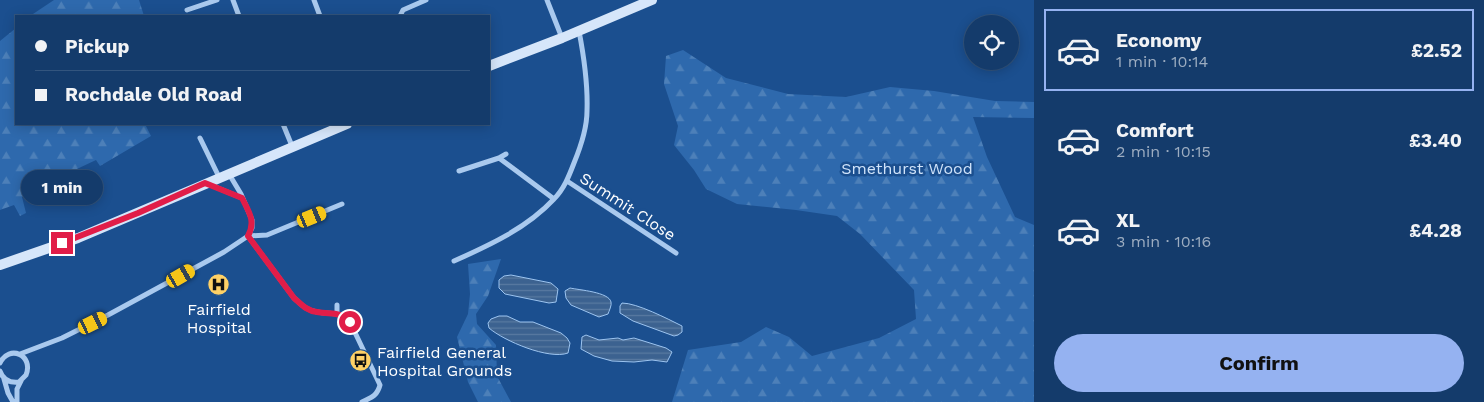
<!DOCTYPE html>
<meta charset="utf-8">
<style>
:root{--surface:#143b6b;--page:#1d4271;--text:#f1f3f6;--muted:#9dadc1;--line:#33557e;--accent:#95b2f1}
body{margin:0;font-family:"Work Sans",sans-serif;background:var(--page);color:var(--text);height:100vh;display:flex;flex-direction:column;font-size:19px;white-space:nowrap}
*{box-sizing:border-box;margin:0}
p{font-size:16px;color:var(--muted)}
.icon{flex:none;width:28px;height:28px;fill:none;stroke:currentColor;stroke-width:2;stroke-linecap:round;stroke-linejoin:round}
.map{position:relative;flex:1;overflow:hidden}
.sheet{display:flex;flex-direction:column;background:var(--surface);width:450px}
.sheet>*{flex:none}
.top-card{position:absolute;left:15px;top:15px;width:475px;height:110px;border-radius:0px;box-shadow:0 2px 12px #0003,0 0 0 1px var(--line);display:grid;align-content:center;height:110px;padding:0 20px;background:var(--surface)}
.buttons{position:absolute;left:964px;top:15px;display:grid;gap:10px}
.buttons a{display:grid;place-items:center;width:55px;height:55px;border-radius:50%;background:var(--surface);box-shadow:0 2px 12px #0003,0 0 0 1px var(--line);font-size:25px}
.end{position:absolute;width:22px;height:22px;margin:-11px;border:6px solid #e11d48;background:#fff;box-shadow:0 0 0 2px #fff}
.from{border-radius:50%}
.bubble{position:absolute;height:35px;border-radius:18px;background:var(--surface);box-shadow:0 2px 12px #0003,0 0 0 1px var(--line);font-size:16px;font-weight:700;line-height:35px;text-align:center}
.car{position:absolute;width:15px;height:30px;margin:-15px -8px;border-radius:6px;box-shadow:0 0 4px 1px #0007;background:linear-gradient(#f5c518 24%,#345 0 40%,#f5c518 0 76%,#345 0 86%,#f5c518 0)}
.top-card b{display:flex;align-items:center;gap:18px;height:48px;font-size:19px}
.top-card b+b{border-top:1px solid var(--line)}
.top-card i{width:12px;height:12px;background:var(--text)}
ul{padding:9px 0 0;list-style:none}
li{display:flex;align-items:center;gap:15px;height:82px;margin:0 10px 8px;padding:0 10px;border:2px solid transparent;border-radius:0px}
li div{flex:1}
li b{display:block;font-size:19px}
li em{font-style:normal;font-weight:700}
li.on{border-color:var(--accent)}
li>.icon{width:45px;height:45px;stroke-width:1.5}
.cta{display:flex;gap:10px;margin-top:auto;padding:10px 20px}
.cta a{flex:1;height:58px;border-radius:30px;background:var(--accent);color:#111;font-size:20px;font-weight:700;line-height:58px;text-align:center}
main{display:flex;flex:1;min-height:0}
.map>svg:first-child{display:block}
.forest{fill:url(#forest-firs)}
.water{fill:url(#water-rules);stroke:#9cc4f0}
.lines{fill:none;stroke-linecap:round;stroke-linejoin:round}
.street{stroke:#a9c9ee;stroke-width:5}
.secondary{stroke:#d6e6fa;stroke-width:10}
.route{stroke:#e11d48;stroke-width:6}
.labels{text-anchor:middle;stroke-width:5;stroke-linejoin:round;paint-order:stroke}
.park-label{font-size:16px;fill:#cfe3fa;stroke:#1b4f8f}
.street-label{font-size:16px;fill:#fff;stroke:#1b4f8f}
.poi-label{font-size:16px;fill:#fff;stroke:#1b4f8f}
</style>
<main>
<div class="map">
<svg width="1034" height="402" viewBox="0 0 1034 402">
<defs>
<pattern id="forest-firs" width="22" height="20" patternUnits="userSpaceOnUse" patternTransform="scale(1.25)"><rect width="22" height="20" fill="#2e69ad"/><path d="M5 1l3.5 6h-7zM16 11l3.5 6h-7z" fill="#4d80b9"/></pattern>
<pattern id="water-rules" width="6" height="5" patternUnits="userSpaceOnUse" patternTransform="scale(1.25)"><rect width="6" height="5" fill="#3c6290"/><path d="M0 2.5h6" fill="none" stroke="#597aa1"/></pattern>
</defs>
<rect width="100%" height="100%" fill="#1b4f8f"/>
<!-- forest -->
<path class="forest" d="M54 0H139L144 16H30Z
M16 28V124H145L151 136 100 166 96 160 62 176 22 197 26 213 20 216 14 205 0 210V41Z
M683 50 726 78 788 94 846 97 890 87 934 91 995 101 1034 102V118L973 117 987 157 1015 217 1034 225V402H672L688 350 741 342 766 327 789 337 812 356 879 338 916 319 914 290 860 234 837 216 796 210 737 204 706 189 694 170 674 145 678 126 664 84 666 56Z
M501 259 488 296 476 314 477 324 496 345 497 376 511 402H478L468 382 457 337 468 314 470 294 468 264Z"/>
<!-- water -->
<path class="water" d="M511 275 551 283 558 289 556 302 549 303 505 294 499 288V280L504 276Z
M570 288C579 290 609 292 611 302 612 305 609 311 608 314L599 317 571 305 566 298 565 291Z
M622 303C637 303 668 319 682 326V332L678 335 674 336 633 321 620 313V306Z
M499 316H507L520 322H533L561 333 567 338 570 343 568 353C549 360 504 341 489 328L488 323 491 319Z
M586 335 599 340 618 338 623 340 634 338 666 348 672 352 667 362 652 360 634 362 612 361 594 356 581 349 582 337Z"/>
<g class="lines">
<!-- street -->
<path class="street" d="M233 0 239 16
M314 0 320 16
M547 0 562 38
M187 10 217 0
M400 16 403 10 426 0
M283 124 292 146
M200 138 219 177
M499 158 554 199
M459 171 499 158 506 154
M567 181 676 253
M208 184 242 198
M248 236 294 298C301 304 307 311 317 312 332 315 338 310 350 322L380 385C377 396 372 397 362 402
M248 236 267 235 342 204
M454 261C490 245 527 228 554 199 564 189 569 176 574 163 581 146 587 129 587 111 588 84 584 57 579 31
M337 305V314
M20 354 62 338 108 315 224 252 248 236 252 228V220L241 194 229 174
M0 363C9 344 34 355 26 375L19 382C10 383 3 380 0 371
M4 379 8 393 13 402
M17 402V389L21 381"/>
<!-- secondary -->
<path class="secondary" d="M489 66 562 38 652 0
M0 265 78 238 347 124"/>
</g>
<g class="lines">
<!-- route -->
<path class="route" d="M62 243 138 213 205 183 242 198C249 212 256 221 248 236L294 298C301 304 307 311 317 312 332 315 337 310 350 322"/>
</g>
<!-- icons -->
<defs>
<symbol id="hospital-disc" viewBox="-11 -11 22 22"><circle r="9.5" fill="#ffd166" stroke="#1b4f8f"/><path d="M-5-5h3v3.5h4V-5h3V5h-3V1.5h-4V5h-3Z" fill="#111"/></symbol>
<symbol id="bus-disc" viewBox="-11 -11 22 22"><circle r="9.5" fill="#ffd166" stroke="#1b4f8f"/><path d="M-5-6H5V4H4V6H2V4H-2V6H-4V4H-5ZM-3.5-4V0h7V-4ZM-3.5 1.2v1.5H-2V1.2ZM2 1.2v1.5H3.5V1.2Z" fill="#111"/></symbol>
</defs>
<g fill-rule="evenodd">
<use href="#hospital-disc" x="206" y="272" width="25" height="25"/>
<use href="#bus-disc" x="348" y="348" width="25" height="25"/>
</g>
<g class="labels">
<!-- park labels -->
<g class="park-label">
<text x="907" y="174">Smethurst Wood</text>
</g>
<!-- street labels -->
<g class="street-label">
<text transform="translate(628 206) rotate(33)" y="6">Summit Close</text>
</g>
<!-- poi labels -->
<g class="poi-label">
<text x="219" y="315">Fairfield<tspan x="219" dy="18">Hospital</tspan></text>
<text x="377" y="358" text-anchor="start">Fairfield General<tspan x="377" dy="18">Hospital Grounds</tspan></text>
</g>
</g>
</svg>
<div class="buttons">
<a><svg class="icon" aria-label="locate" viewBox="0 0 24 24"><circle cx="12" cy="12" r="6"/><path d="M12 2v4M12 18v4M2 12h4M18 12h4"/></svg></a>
</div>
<i class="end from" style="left:350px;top:322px"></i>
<i class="end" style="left:62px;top:243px"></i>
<div class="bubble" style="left:21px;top:170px;width:82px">1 min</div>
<i class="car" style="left:312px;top:217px;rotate:68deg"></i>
<i class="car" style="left:181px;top:276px;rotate:60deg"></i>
<i class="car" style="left:93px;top:323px;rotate:64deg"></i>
<div class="top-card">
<b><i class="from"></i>Pickup</b>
<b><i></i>Rochdale Old Road</b>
</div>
</div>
<section class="sheet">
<ul>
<li class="on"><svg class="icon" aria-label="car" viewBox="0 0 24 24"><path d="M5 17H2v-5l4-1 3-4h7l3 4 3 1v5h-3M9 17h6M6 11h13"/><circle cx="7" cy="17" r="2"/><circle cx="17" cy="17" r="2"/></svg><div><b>Economy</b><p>1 min · 10:14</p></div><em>£2.52</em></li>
<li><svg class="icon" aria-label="car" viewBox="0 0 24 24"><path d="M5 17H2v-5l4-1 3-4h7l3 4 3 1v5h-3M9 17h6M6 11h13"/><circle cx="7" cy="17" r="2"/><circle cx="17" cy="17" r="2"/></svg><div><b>Comfort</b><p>2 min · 10:15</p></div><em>£3.40</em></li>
<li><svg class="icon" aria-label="car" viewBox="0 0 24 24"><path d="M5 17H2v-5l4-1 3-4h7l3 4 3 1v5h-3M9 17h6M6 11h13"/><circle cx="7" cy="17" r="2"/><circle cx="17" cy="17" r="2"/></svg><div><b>XL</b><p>3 min · 10:16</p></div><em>£4.28</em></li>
</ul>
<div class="cta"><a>Confirm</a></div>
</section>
</main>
